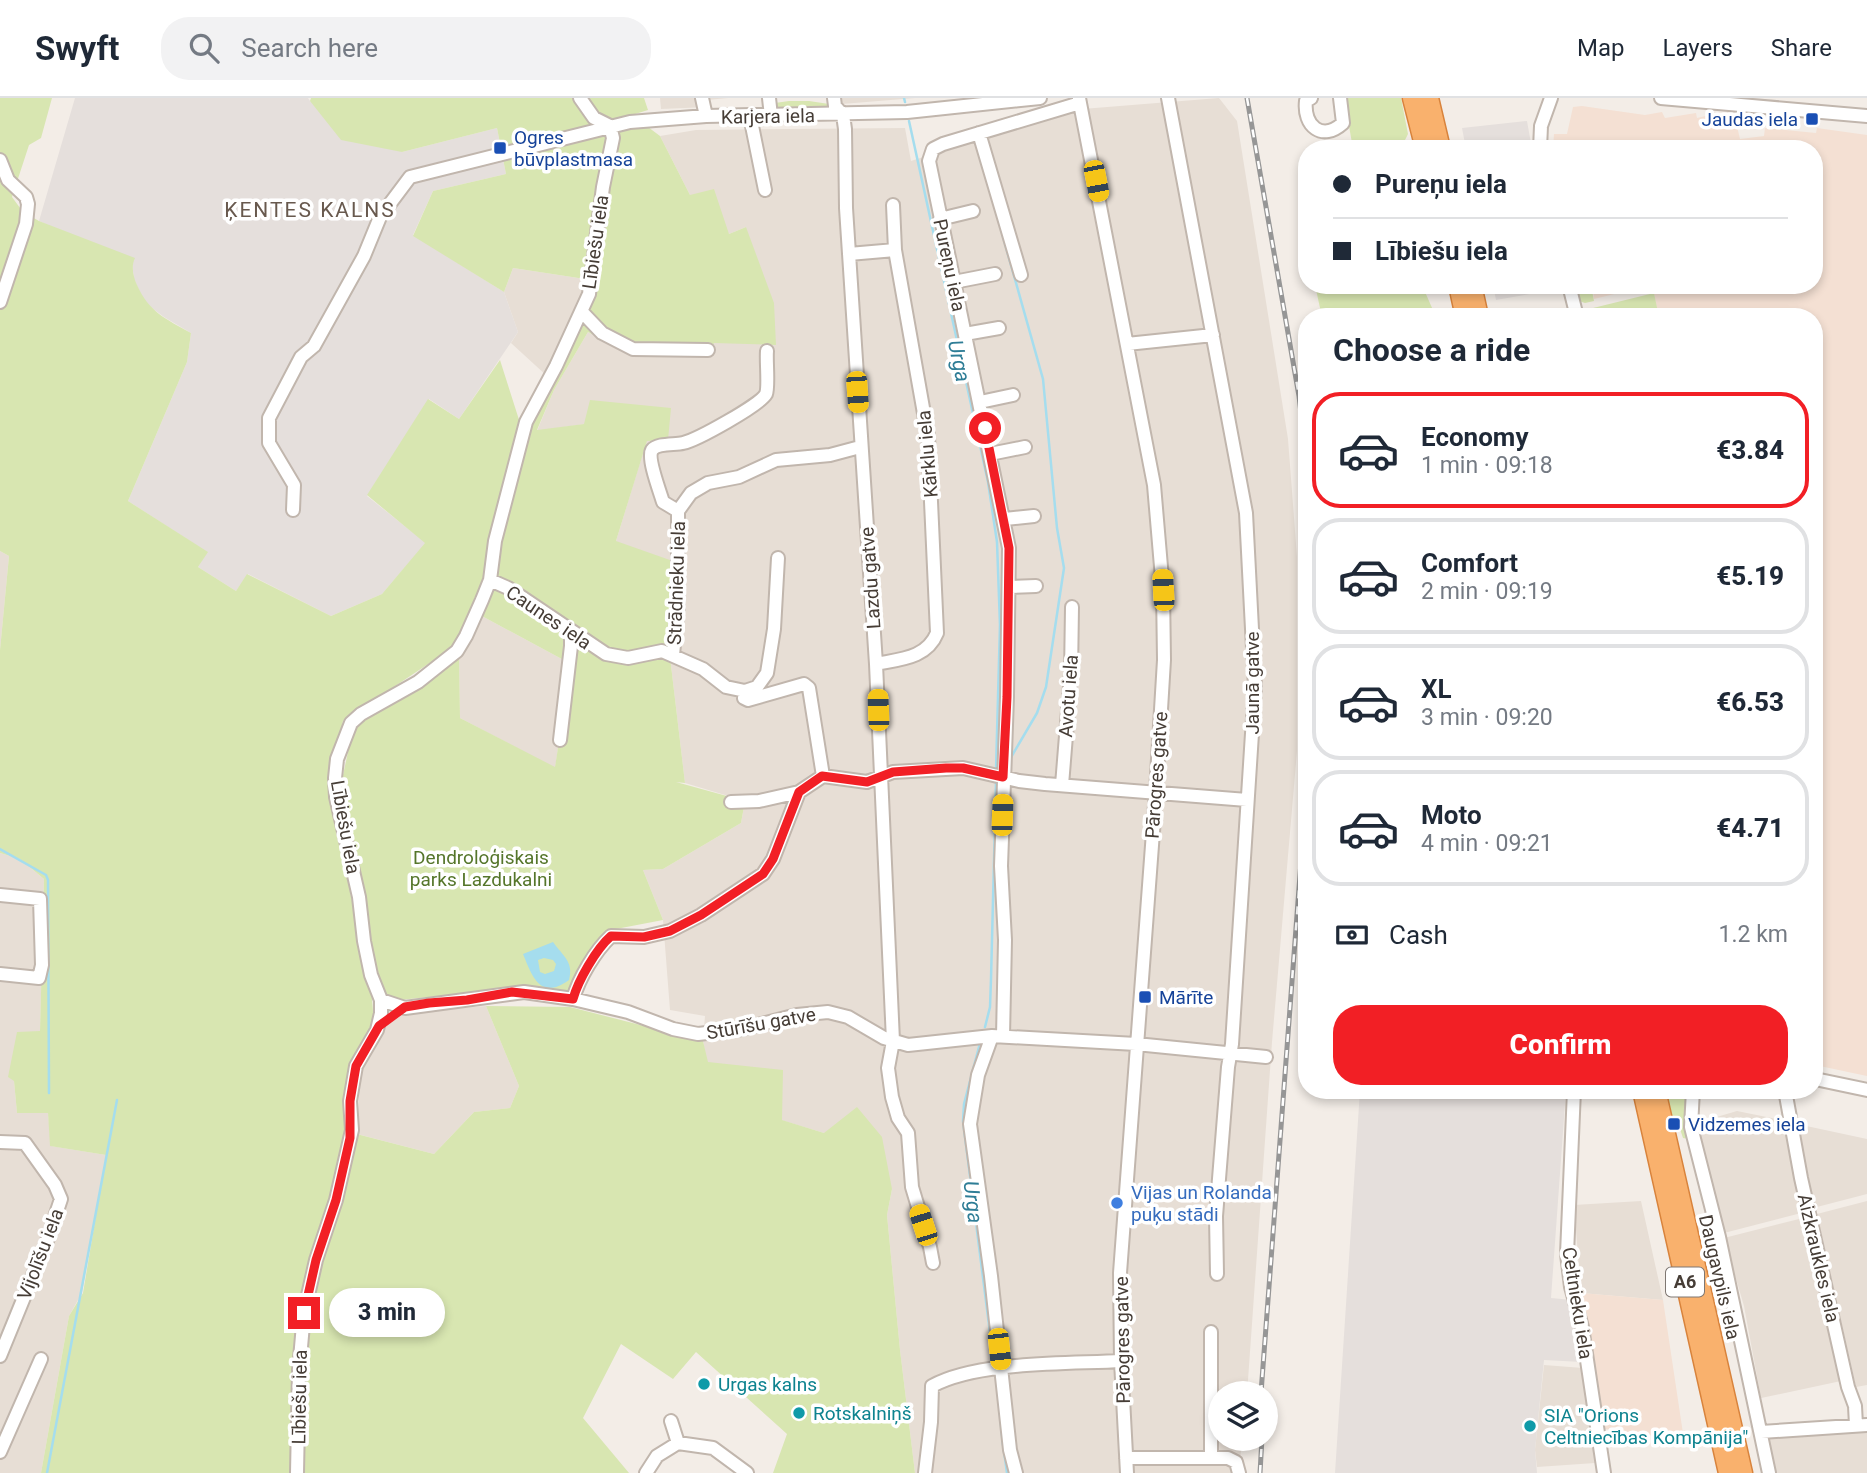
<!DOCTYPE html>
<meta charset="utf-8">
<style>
:root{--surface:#fff;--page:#f2f2f3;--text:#1f2937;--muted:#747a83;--line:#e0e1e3;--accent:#f21f25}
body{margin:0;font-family:Roboto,sans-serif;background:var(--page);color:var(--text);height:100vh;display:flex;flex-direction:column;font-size:26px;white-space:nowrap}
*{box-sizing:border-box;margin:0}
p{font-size:23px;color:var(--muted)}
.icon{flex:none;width:38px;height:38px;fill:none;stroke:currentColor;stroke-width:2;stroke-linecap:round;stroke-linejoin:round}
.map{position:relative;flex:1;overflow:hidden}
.drawer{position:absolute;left:1298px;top:210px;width:525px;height:791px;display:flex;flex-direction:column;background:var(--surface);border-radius:28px;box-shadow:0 4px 10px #0003}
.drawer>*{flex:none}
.guide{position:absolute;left:1298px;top:42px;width:525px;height:154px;border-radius:28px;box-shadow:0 4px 10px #0003;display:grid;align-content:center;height:154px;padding:0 35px;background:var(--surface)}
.tools{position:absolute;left:1208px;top:1283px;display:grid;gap:14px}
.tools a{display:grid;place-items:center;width:70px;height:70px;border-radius:50%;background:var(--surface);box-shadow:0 4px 10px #0003;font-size:35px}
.end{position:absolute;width:32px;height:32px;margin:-16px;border:9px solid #f21f25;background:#fff;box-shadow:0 0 0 4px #fff}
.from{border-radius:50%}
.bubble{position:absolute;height:49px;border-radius:24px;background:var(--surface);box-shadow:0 4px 10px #0003;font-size:23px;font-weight:800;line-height:49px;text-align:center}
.car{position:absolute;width:21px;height:42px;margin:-21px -10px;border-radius:9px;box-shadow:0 0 5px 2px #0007;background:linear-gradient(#f5c518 24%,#345 0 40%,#f5c518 0 76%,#345 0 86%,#f5c518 0)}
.guide b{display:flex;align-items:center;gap:24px;height:66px;font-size:26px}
.guide b+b{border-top:2px solid var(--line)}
.guide i{width:18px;height:18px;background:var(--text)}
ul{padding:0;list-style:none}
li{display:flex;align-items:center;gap:21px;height:116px;margin:0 14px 10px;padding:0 21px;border:4px solid var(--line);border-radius:28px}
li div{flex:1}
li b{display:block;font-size:26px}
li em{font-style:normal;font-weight:800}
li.selected{border-color:var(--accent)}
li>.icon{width:63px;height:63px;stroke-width:1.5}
h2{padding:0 35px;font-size:32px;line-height:84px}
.pay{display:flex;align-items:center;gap:18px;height:77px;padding:0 35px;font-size:26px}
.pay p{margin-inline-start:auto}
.primary-button{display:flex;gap:14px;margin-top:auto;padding:14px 35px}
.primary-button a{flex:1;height:80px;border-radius:28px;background:var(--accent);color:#fff;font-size:28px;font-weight:800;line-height:80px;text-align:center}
header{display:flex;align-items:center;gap:42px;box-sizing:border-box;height:98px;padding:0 35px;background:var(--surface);border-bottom:2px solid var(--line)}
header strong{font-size:33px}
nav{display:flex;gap:38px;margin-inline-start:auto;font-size:24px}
.search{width:490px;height:63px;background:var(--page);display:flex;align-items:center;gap:18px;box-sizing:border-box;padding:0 24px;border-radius:28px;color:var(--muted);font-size:26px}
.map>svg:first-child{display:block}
.residential{fill:#e7ded5}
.commercial{fill:#f4e0d3}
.industrial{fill:#e5dfdc}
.green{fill:#d8e6b1;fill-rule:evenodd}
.water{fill:#a5ddee;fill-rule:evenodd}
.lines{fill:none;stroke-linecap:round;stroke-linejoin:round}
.stream{stroke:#a5ddee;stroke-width:2.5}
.minor-casing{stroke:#c1b6ad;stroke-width:16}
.highway-casing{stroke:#d8833c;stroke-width:21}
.minor{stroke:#fff;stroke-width:12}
.highway{stroke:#f9b16d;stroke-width:18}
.rail-casing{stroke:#969696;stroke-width:5}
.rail{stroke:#fff;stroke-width:2.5;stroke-dasharray:8;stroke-linecap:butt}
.route{stroke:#f21f25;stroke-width:9}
.transit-dot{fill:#1a4fb4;stroke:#fff;stroke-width:2.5}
.shop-dot{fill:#3f7fe0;stroke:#fff;stroke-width:2.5}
.culture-dot{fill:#0f9aa8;stroke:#fff;stroke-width:2.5}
.labels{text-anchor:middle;stroke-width:7;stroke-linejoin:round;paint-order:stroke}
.shield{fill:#fff;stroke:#7e7772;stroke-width:2}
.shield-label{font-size:18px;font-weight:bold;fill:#463d36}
.street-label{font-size:19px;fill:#463d36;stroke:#fff}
.transit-label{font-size:19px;fill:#164399;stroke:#fff;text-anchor:start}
.park-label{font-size:19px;fill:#55762b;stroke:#fff}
.shop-label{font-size:19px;fill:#366cbe;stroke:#fff;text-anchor:start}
.culture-label{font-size:19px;fill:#0d838f;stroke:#fff;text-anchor:start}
.neighbourhood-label{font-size:21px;letter-spacing:2px;fill:#68594e;stroke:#fff}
.water-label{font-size:21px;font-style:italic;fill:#2e7d96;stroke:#fff}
</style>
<header>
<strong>Swyft</strong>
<div class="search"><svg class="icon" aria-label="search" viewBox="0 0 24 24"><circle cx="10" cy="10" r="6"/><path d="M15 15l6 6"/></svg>Search here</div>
<nav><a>Map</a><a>Layers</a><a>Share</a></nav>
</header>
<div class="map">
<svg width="1867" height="1375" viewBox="0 0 1867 1375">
<rect width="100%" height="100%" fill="#f3ede7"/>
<!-- residential -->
<path class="residential" d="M660 0H728L707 2 708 9 661 11Z
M841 0H915L842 6Z
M1219 0 1237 23 1288 341 1297 459V653L1272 944 1248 1282 1247 1295H1220V1340L1242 1341 1239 1375H915L900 1252 887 1117 892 1091 824 1035 781 1022 707 964 703 943 705 918 670 912 663 822 643 772 663 771 741 725 745 703 685 685 670 559 616 443 647 342 585 326 537 333 554 292 588 234 625 254 707 256 746 129 729 136 690 97 660 38 696 32 905 30 911 63 1070 12Z
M513 170 585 181 579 207 547 278 511 245 518 234 504 194Z
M0 453 9 458 0 552Z
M480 517 571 566 555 670 460 620 459 555Z
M0 755 20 761 44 781 40 934 14 983 17 1015H48L51 1048 106 1057 82 1195 69 1218 41 1375H0Z
M486 908 519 988 510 1010 474 1014 434 1056 357 1036 360 973 386 928 405 915Z
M1737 1013 1786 1023 1805 1114 1724 1135 1696 1025Z
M1797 1026 1867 1041V1096L1813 1110Z
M1641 1103 1663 1202 1581 1195 1574 1107Z
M1867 1103V1287L1856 1289 1817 1116Z
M1807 1119 1841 1283 1761 1300 1744 1208 1724 1140Z
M1544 1267 1583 1270 1595 1365 1537 1369 1535 1352Z
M1867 1333V1375H1776L1768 1338Z"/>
<!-- commercial -->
<path class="commercial" d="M1582 8 1645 17 1662 14 1665 20 1696 15 1697 20 1710 17 1712 22 1734 16 1740 41 1764 38 1765 30 1816 35 1817 30 1867 37V978L1815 967V219H1659L1652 187H1815V51H1553L1554 36H1567L1573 9Z
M1592 187H1651L1594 201Z
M1581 1195 1663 1202 1684 1342 1605 1331Z"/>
<!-- industrial -->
<path class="industrial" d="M75 0H308L310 3 402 54 497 30 506 76 433 93 413 137 504 194 518 234 459 321 429 301 367 398 426 445 382 496 331 518 248 476 236 493 198 469 207 454 128 403 187 264 191 235 164 219 144 204 134 181 132 165 39 123Z
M1527 23 1532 51H1466L1462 30Z
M1493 187H1557L1558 191 1496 202Z
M1360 992H1566L1551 1200 1572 1202 1582 1264 1544 1262 1535 1352 1537 1375H1335Z"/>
<!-- green -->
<path class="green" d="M0 0H52L41 40 29 47 12 99 23 114 39 123 135 160C131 168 133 178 137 187 149 214 166 221 191 235L187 264 128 403 208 454 198 469 236 493 247 476 331 518 382 496 425 445 367 397 428 301 459 321 500 262 521 328 582 222 585 181 513 170 504 194 413 138 433 93 506 76 497 30 402 54 341 42 310 3 311 0H644L648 12 632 17 660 38 690 97 714 91 729 136 746 129 774 205 776 247 714 245 707 256 624 254 588 234 554 292 537 332 584 326 590 302 671 310 668 342 647 343 616 443 684 467 670 559 685 685 676 684 745 703 741 725 663 771 643 772 663 822 616 831 585 880 580 899 478 894 399 902 382 899 356 783 350 794 371 889 374 925 352 966 345 1033 434 1056 474 1014 510 1010 519 988 486 908 570 909 703 943 708 964 783 972 782 1022 824 1035 857 1009 882 1039 892 1091 887 1117 900 1252 915 1375H773L787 1336 696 1254 673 1281 621 1246 583 1320 629 1375H41L69 1218 83 1195 106 1057 50 1048 48 1015H17L14 983 8 979 17 934 40 933 44 781 20 761 0 755V552L9 458 0 453ZM474 503 480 517 571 566 555 669 460 620 459 555 353 631 338 700 354 771 348 782 328 696 343 623 455 548Z
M1344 0H1401L1408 36 1405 42 1359 50 1352 45Z
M789 3H809L829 6 832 12 775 13V5Z
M1315 187H1422L1436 219H1322Z
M1574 187H1591L1594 203 1585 205 1579 203Z
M1654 195 1659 219H1583L1589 211Z
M1662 992H1690L1689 1041 1683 1040 1677 1022 1673 1024Z"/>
<!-- water -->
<path class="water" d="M553 844C563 858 574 864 569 882 540 903 532 878 523 856ZM544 860 553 862 556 866 554 873 545 876 540 874 538 862Z"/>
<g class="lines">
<!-- stream -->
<path class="stream" d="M904 0 905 4
M909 23 988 384 997 444 1000 527 996 672
M1002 135 1043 281 1057 430 1064 470 1046 589 1037 615 1010 661
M0 751 46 777 48 782 49 995
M985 929 990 909 991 881 996 684
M980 945 964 1006 963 1023 994 1266
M996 1277 1003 1347
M1004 1353 1007 1375
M47 1375 117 1002"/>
<defs>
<path id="minor" d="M580 0 594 20 610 28
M702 0 706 18
M769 0 771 18
M834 0 835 8 843 17 845 31 846 110 876 566 893 943 888 970 892 999 898 1020 908 1035 912 1089 930 1149 933 1165
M1079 0 1154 387 1163 492 1164 562 1156 694 1120 1175 1121 1263 1127 1375
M1168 0 1246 415 1255 589 1232 946 1228 969 1216 1118 1217 1176
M1311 0 1306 3C1303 28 1322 44 1343 25L1340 0
M1661 0 1867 18
M750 18 765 92
M979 35 1021 177
M1540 51 1541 28 1551 0
M0 62 8 82 26 99 28 106 26 126 0 204
M940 121 973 113
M849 156 895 152
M954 184 995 176
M1569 187 1577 219
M582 214 602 235 633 251 708 252
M965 236 999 230
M1127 246 1213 237
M980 304 1013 297
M990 356 1025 349
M293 412 294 387 269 345V320L301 259 314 248 364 158 380 119 410 79 630 24 706 18 907 14 1040 0
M678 413 663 404C660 394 647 360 652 352 657 345 675 347 683 345 697 342 760 307 766 296 769 289 766 263 767 253
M1005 421 1034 418
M490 482 508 490 606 556 628 560 662 553 703 571 726 589 745 593 757 589 767 575 774 531 778 460
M1009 489 1036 488
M673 557 678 506V413L691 395 708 385 739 379 776 362 830 357 860 349
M876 566C901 561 927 560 937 535L928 338 895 152 893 107
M745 593 744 600 748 602 804 586 809 590 823 678
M560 642 571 548V533
M1062 687 1071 576 1072 509
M731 704 759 703 799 694
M0 797 40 801 42 867 39 880 0 876
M573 901C579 880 595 853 611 838L644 839 670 833 701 817 763 776 773 761 799 694 823 678 867 684 893 674 963 670 1019 683 1045 686 1247 702
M381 902 405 910 524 894 573 901 628 914 673 931 698 936 742 931 797 917 828 914 848 919 884 940 908 947 992 938 1136 946 1266 959
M992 938 978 977 970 1026 991 1178 1010 1352 1016 1375
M1003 938 1005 842 1001 768 1007 599 1009 450 929 63 933 51 943 46 1080 5
M1815 981 1867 992
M1574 992 1567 1156 1571 1189 1582 1229 1604 1375
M1693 992 1691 1029 1719 1139 1769 1375
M1785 992 1801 1080 1848 1289 1855 1308 1856 1327
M0 1044 25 1045 55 1087 61 1101 47 1143 0 1258
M671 1323 678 1345
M1761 1334 1867 1327
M0 1354 41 1261
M1211 1359V1234
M1126 1360H1228L1236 1364 1239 1375
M297 1375 299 1272 304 1215 316 1162 336 1102 352 1032 350 1003 356 968 377 932 381 915V902L371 877 364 843 359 799 336 699 335 680 337 661 351 625 361 616 418 584 457 553 466 538 482 502 490 482 495 443 526 324 556 268 589 196 603 89 613 40 610 28
M646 1375 657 1358 678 1345 713 1350 747 1375
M925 1375 931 1324 932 1288C977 1263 1068 1266 1121 1263"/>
<path id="highway" d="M1412 0 1425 51
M1429 0 1441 51
M1458 187 1465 219
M1472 187 1479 219
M1642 992 1728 1375
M1656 992 1743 1375"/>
</defs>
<!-- minor casing -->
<use href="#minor" class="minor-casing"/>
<!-- highway casing -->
<use href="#highway" class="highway-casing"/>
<!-- minor -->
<use href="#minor" class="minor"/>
<!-- highway -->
<use href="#highway" class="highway"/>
<defs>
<path id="rail" d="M1247 0 1299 298 1307 367
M1261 1295 1307 684
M1260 1375 1262 1340"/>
</defs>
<!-- rail casing -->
<use href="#rail" class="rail-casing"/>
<!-- rail -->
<use href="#rail" class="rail"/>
</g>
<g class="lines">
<!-- route -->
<path class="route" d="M304 1215 316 1162 336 1102 350 1040V1003L356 968 379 928 405 909 429 905 467 902 512 894 573 901C578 883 596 851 611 838L644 839 670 833 701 817 763 776 773 761 799 694 822 678 867 684 893 674 946 670H963L1003 679 1007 599 1009 450 985 330"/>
</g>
<!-- markers -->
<g class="transit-dot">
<rect x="1805" y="14" width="14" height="14" rx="3.5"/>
<rect x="493" y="43" width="14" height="14" rx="3.5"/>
<rect x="1138" y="892" width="14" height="14" rx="3.5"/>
<rect x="1667" y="1019" width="14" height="14" rx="3.5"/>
</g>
<circle class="shop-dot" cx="1117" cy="1105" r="7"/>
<g class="culture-dot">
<circle cx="704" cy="1286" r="7"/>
<circle cx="799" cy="1315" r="7"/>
<circle cx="1530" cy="1328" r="7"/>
</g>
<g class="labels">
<!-- shield labels -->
<rect class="shield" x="1666" y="1169.5" width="38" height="29" rx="5"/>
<g class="shield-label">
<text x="1685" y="1190">A6</text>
</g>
<!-- street labels -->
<g class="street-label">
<text transform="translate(768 18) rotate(-1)" y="7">Karjera iela</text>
<text transform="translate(595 144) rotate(-82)" y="7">Lībiešu iela</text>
<text transform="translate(950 167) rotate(78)" y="7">Pureņu iela</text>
<text transform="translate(927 356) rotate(-95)" y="7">Kārklu iela</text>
<text transform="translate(870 480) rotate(-94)" y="7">Lazdu gatve</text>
<text transform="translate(676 485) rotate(-88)" y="7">Strādnieku iela</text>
<text transform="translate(549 519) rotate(34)" y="7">Caunes iela</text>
<text transform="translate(1252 585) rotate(-90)" y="7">Jaunā gatve</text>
<text transform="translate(1068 598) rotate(-86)" y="7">Avotu iela</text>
<text transform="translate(1156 677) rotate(-86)" y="7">Pārogres gatve</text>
<text transform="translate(346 729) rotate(80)" y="7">Lībiešu iela</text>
<text transform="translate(761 925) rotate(-10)" y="7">Stūrīšu gatve</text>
<text transform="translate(40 1156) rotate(-69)" y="7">Vijolīšu iela</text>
<text transform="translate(1819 1160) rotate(77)" y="7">Aizkraukles iela</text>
<text transform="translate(1720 1179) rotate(77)" y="7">Daugavpils iela</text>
<text transform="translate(1578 1205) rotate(81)" y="7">Celtnieku iela</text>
<text transform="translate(1122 1242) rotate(-91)" y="7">Pārogres gatve</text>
<text transform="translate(299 1299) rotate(-89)" y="7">Lībiešu iela</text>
</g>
<!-- transit labels -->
<g class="transit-label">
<text x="1798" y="28" text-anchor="end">Jaudas iela</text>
<text x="514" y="46">Ogres<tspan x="514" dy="22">būvplastmasa</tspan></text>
<text x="1159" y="906">Mārīte</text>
<text x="1688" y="1033">Vidzemes iela</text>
</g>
<!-- park labels -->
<g class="park-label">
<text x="481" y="766">Dendroloģiskais<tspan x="481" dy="22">parks Lazdukalni</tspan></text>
</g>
<!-- shop labels -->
<g class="shop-label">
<text x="1131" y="1101">Vijas un Rolanda<tspan x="1131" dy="22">puķu stādi</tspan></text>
</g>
<!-- culture labels -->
<g class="culture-label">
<text x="718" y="1293">Urgas kalns</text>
<text x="813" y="1322">Rotskalniņš</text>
<text x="1544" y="1324">SIA "Orions<tspan x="1544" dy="22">Celtniecības Kompānija"</tspan></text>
</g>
<!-- neighbourhood labels -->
<g class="neighbourhood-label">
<text x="310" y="119">ĶENTES KALNS</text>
</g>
<!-- water labels -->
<g class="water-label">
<text transform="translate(959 263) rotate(78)" y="7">Urga</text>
<text transform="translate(973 1104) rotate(83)" y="7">Urga</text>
</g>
</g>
</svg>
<div class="tools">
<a><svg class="icon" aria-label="layers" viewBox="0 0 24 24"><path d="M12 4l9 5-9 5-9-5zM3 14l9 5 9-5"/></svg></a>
</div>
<i class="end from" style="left:985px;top:330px"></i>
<i class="end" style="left:304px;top:1215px"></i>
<div class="bubble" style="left:329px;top:1190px;width:116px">3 min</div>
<i class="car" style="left:1096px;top:83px;rotate:169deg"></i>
<i class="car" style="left:857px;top:294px;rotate:176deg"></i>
<i class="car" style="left:1163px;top:492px;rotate:357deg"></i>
<i class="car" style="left:878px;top:612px;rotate:358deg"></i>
<i class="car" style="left:1002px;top:717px;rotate:2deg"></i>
<i class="car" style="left:923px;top:1127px;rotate:342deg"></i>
<i class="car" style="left:999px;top:1251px;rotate:174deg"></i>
<div class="guide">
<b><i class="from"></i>Pureņu iela</b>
<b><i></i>Lībiešu iela</b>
</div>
<section class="drawer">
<h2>Choose a ride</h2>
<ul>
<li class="selected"><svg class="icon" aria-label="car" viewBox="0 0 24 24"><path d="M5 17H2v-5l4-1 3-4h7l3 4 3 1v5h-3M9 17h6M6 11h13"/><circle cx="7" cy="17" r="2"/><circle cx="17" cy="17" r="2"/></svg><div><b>Economy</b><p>1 min · 09:18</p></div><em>€3.84</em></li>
<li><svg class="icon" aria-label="car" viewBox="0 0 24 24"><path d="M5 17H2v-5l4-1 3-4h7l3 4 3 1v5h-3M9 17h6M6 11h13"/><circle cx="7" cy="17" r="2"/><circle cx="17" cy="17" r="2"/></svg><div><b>Comfort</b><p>2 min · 09:19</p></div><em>€5.19</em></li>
<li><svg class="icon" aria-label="car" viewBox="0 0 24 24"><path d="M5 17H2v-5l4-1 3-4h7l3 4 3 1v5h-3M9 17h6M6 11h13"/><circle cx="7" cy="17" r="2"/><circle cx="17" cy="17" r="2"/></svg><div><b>XL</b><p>3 min · 09:20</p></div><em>€6.53</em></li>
<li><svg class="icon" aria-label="car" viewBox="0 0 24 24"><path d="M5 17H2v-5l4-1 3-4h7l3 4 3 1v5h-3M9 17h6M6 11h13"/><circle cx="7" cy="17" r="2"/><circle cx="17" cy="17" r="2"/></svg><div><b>Moto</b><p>4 min · 09:21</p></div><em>€4.71</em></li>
</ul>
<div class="pay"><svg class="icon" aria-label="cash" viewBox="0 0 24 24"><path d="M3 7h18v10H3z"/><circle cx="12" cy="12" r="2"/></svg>Cash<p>1.2 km</p></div>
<div class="primary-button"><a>Confirm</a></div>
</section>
</div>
